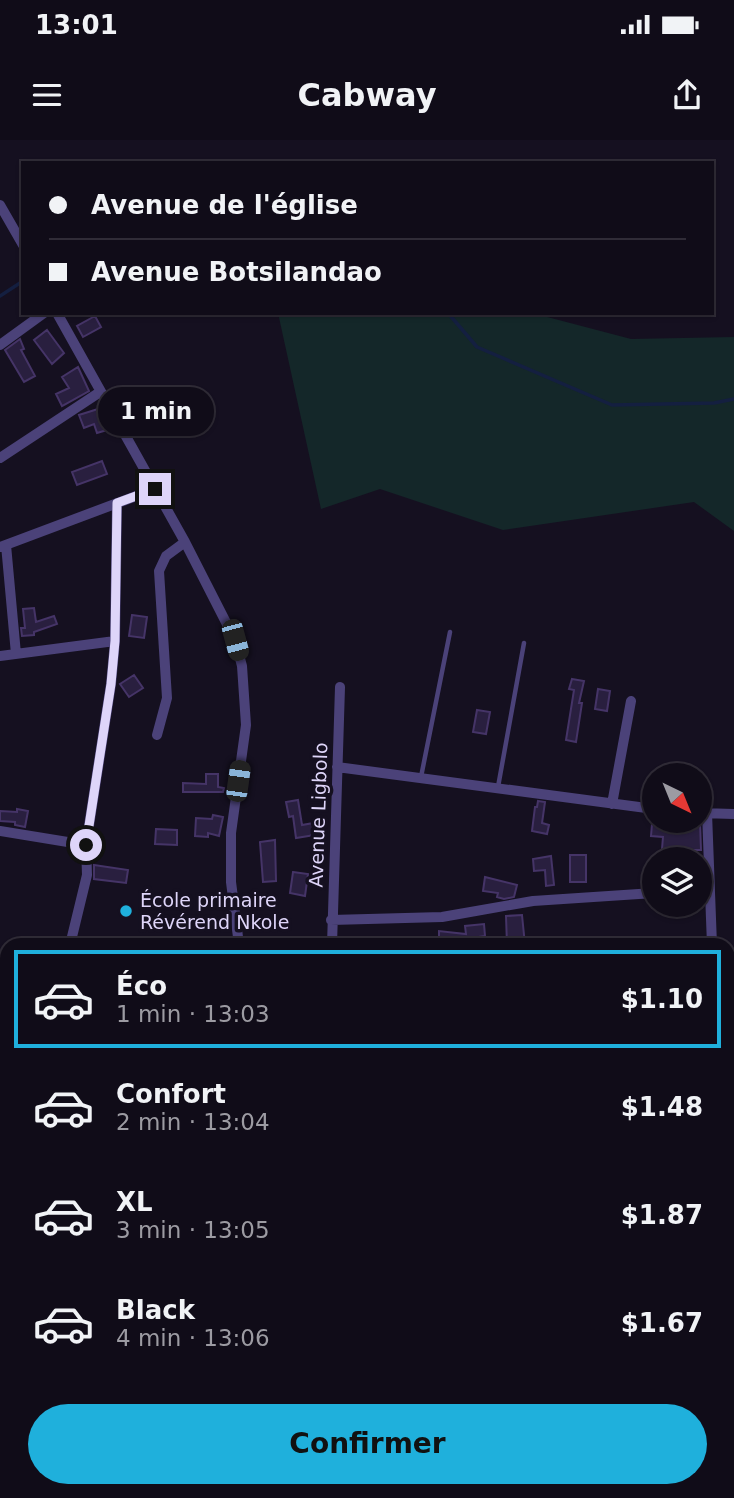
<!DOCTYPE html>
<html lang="fr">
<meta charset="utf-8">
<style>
:root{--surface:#100c18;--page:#1e1a25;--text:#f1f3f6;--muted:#9c9ba2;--line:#302c37;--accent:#1fb0dc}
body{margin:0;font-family:"DejaVu Sans",sans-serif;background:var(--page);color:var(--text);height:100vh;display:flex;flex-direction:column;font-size:26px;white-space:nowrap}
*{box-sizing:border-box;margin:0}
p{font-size:23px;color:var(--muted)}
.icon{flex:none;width:38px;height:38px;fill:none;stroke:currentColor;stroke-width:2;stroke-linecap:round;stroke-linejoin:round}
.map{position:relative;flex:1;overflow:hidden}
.drawer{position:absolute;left:0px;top:798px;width:735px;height:560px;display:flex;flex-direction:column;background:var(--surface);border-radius:21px 21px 0 0;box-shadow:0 2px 5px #0004,0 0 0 2px var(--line)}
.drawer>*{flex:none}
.banner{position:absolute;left:21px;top:21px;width:693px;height:154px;border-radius:0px;box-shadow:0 2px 5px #0004,0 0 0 2px var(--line);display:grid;align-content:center;height:154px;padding:0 28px;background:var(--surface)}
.needle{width:46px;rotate:137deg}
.buttons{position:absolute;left:642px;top:623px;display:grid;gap:14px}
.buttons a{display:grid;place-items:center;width:70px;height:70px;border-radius:50%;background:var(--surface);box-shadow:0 2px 5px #0004,0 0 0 2px var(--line);font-size:35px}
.end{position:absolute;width:32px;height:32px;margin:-16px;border:9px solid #ded5f9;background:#111;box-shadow:0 0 0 4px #111}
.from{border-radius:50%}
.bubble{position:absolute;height:49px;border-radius:24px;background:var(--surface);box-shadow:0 2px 5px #0004,0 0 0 2px var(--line);font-size:23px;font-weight:800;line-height:49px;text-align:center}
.car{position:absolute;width:21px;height:42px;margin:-21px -10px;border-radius:9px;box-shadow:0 0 5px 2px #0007;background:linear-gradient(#222 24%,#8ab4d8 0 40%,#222 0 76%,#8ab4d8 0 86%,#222 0)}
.banner b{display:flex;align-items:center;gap:24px;height:66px;font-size:26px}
.banner b+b{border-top:2px solid var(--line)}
.banner i{width:18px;height:18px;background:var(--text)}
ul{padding:12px 0 0;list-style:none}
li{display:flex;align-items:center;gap:21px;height:98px;margin:0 14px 10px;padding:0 14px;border:4px solid transparent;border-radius:0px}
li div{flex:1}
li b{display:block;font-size:26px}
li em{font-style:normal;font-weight:800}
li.selected{border-color:var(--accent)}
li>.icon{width:63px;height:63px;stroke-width:1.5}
.primary-button{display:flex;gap:14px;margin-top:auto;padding:14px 28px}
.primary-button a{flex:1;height:80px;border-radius:42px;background:var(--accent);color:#111;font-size:28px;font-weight:800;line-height:80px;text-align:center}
.status{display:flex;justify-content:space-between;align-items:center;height:49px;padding:0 35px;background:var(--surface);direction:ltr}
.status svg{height:19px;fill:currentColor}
header{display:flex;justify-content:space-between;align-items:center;height:91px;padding:0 28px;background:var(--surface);font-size:32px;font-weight:800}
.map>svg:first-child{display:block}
.green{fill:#142729}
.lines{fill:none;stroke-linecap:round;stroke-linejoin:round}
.stream{stroke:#141f40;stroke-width:3.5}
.building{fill:#291f3f;stroke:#453467;stroke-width:2}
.lane{stroke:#4b4279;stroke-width:4.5}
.street{stroke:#4b4279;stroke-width:10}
.secondary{stroke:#8b79ec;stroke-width:14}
.route{stroke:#ded5f9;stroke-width:9}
.poi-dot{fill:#1fb0dc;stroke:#151020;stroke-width:2.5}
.labels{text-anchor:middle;stroke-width:7;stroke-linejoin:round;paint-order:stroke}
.street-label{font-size:19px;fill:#ded5f9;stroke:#151020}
.poi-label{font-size:19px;fill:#ded5f9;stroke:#151020;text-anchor:start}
</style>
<div class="status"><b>13:01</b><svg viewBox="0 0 49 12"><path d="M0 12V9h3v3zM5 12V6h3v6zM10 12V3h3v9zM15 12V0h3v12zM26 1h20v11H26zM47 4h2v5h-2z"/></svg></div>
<header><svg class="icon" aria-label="menu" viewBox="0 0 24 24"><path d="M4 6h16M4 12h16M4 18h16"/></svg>Cabway<svg class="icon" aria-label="share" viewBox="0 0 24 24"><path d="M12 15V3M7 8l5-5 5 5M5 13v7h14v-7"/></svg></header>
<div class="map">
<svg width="734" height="1358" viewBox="0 0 734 1358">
<rect width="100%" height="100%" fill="#151020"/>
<!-- green -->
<path class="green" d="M278 173H532L631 199 734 197V391L694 362 503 390 380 349 321 369Z"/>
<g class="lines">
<!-- stream -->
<path class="stream" d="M0 156 23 141
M448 173 477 207 612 265 714 263 734 259"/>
</g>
<!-- building -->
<path class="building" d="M95 176 101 187 83 197 77 186Z
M47 190 64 213 52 224 34 200Z
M20 199 24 209 21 210 35 236 24 242 5 210Z
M78 227 89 251 62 266 56 254 69 248 62 237Z
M152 252 161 261 141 280 124 264 135 255 141 262Z
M101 268 107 290 97 293 94 284 84 288 79 275Z
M102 321 107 334 77 345 72 332Z
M34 468 36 482 54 476 57 484 34 492V495L22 496 21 488H25L23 469Z
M132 475 147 477 144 498 129 496Z
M134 535 143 548 129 557 120 544Z
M572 539 584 541 579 563H582L576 602 566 600 574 550 569 549Z
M598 549 610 551 607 571 595 569Z
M477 570 490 572 486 594 473 592Z
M206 634H218V647L224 648 223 652H183V643L206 644Z
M298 660 302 685 319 682 321 694 296 698 293 676 289 677 286 662Z
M538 661 545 662 542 683 549 685 547 694 532 691 535 667H537Z
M17 669 28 671 25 687 15 685V682L0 681V671L17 672Z
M213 675 223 677 219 696 208 693V697L195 696 196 678 212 679Z
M662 681 700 682 701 710H693V719H680V710L662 709 663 697 651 696 652 684 661 685Z
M156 689 177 690V705L155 704Z
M275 700 276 741 263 742 260 702Z
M570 715H586V742H570Z
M551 716 554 745 546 746 545 730 534 731 533 719Z
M94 725 128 730 126 743 94 739Z
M293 732 308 734 305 756 290 753Z
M485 737 517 745 514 757 504 759 497 757 498 753 483 751Z
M522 775 525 805H507L506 776Z
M484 784 485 796 471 798V805H447V800L439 799V791L466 794 465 786Z"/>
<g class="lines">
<!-- lane -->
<path class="lane" d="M421 637 450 492
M498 647 524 503"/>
<!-- street -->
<path class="street" d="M0 65 23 105
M57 173 185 402 235 500 242 526 246 585 231 693V742L239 805
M0 205 44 173
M0 318 100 252
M6 405 16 514
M0 407 155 349
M0 516 115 501
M157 595 167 558 159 431 166 416 185 402
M337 627 654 669
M612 664 631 561
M700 673 734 674
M707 673 712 805
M0 691 86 705
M331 780 442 777 533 761 654 753
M70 805 87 735 86 705 111 544 115 501 117 363
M332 805 340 547
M0 856H7
M728 882H734
M0 972 7 975
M0 1114 7 1115
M0 1290 7 1274
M213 1351V1358
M285 1351V1358
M474 1351 476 1358
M679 1351 681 1358
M90 1358 93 1351
M324 1358 327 1351"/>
<!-- secondary -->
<path class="secondary" d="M0 1209 7 1215
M133 1351 139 1358"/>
</g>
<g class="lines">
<!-- route -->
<path class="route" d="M86 705 111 544 115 501 117 363 155 349"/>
</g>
<!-- markers -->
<circle class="poi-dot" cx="126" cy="771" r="7"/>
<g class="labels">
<!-- street labels -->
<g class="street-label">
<text transform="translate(318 675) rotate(-88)" y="7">Avenue Ligbolo</text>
</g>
<!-- poi labels -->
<g class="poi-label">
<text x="140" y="767">École primaire<tspan x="140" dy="22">Révérend Nkole</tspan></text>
</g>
</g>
</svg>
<div class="buttons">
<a><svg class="needle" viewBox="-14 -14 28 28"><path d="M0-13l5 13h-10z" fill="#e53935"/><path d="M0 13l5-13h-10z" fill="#9c9ba2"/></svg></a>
<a><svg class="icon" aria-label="layers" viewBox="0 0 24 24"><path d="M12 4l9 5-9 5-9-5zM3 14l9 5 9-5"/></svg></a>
</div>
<i class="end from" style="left:86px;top:705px"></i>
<i class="end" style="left:155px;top:349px"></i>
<div class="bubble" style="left:98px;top:247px;width:116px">1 min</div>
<i class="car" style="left:235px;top:500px;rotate:165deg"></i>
<i class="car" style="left:238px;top:641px;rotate:8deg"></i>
<div class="banner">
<b><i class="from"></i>Avenue de l'église</b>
<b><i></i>Avenue Botsilandao</b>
</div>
<section class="drawer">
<ul>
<li class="selected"><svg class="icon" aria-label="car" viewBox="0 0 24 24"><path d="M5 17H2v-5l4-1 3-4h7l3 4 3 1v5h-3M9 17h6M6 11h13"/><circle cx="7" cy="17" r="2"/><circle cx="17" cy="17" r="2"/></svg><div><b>Éco</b><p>1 min · 13:03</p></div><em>$1.10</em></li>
<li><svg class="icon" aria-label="car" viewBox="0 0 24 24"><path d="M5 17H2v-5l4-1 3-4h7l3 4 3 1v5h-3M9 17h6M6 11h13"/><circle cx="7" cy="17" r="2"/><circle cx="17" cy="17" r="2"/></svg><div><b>Confort</b><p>2 min · 13:04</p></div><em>$1.48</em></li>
<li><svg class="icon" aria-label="car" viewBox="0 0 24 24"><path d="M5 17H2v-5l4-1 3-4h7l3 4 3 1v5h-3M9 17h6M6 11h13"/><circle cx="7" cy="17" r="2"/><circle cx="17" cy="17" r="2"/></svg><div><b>XL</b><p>3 min · 13:05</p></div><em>$1.87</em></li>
<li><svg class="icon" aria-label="car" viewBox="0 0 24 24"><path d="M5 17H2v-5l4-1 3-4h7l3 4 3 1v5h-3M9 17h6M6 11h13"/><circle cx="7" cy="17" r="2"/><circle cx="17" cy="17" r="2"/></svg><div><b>Black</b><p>4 min · 13:06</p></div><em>$1.67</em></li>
</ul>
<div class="primary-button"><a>Confirmer</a></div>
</section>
</div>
